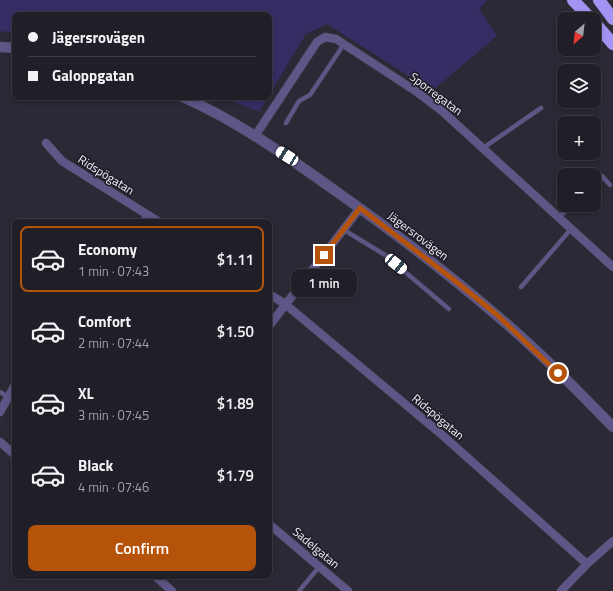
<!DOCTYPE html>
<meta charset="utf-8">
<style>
:root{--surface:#201f28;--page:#282730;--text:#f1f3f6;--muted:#a2a2a8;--line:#3d3d45;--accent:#b45309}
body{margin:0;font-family:"Titillium Web",sans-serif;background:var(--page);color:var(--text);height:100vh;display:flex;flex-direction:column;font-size:15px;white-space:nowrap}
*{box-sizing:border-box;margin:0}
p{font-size:13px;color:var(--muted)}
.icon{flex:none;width:22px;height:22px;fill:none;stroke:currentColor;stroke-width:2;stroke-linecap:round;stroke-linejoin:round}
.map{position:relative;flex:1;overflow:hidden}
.drawer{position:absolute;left:12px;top:219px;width:260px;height:360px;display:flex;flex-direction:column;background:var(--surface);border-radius:8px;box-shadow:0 2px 6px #0003,0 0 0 1px var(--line)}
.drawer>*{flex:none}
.hud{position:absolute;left:12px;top:12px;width:260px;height:88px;border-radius:8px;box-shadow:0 2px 6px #0003,0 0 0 1px var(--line);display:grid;align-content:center;height:88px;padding:0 16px;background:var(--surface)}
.needle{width:26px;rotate:208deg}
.fabs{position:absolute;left:557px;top:12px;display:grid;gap:8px}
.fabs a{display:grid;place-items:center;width:44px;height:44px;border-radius:8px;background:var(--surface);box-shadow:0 2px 6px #0003,0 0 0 1px var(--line);font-size:20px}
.end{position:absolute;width:18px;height:18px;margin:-9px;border:5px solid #b45309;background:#fff;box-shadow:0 0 0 2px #fff}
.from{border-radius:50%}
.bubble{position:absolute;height:28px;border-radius:8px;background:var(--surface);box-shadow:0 2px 6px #0003,0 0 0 1px var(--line);font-size:13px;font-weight:600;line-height:28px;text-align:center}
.car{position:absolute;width:12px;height:24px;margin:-12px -6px;border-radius:5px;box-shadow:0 0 3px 1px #0007;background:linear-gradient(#fff 24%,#345 0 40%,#fff 0 76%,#345 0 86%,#fff 0)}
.hud b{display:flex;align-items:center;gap:14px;height:38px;font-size:15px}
.hud b+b{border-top:1px solid var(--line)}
.hud i{width:10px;height:10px;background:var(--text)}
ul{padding:7px 0 0;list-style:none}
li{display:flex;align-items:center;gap:12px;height:66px;margin:0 8px 6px;padding:0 8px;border:2px solid transparent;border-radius:8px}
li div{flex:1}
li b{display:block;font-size:15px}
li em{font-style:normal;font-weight:600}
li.selected{border-color:var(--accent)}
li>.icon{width:36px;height:36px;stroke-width:1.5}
.primary-button{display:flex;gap:8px;margin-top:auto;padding:8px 16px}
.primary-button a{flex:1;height:46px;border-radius:8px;background:var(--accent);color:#fff;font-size:16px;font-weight:600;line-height:46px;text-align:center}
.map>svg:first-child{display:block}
.green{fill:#382c65}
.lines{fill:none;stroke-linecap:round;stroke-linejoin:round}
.service-casing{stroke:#464550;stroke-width:5}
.minor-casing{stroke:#464550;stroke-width:9}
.tertiary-casing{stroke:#464550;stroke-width:11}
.motorway-casing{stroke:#464550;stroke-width:13}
.service{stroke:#5e5687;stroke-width:4}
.minor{stroke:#5e5687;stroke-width:8}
.tertiary{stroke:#5e5687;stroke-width:10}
.motorway{stroke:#a493f3;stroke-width:12}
.route{stroke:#b45309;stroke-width:5}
.labels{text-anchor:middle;stroke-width:3.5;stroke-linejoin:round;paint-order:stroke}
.street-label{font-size:12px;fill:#f0eff7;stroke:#211f2b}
</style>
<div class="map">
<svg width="613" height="591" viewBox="0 0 613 591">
<rect width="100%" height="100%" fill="#2a2935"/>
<!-- green -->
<path class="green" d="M0 0H487L479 9 497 36 432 91 327 24 306 34 269 95V15H15V33L0 31Z
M223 97H268L259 112Z"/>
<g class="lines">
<defs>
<path id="service" d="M286 123 299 101 310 95 344 44
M484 149 486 146 541 108
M594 184 602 176 610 185
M559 217 572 205
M344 230 385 255 449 309
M521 287 571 229
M0 392 8 397
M299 591 319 567"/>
<path id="minor" d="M255 136 317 42 325 37 336 39 417 92 442 111 613 267
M46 143 62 161 159 222
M143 222 148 215
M269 294 285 304 441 434 587 564
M269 326 360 208
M0 412 15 385
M0 442 15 455
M269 524 348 591
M155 576 172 591
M561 591 587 564 613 541"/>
<path id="tertiary" d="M0 47 15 48
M183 97C239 122 288 157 337 192 391 230 445 271 495 314 537 349 575 388 613 427"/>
<path id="motorway" d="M573 0 591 19
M599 0 613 19
M594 22 613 44"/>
</defs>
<!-- service casing -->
<use href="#service" class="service-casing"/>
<!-- minor casing -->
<use href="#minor" class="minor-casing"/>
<!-- tertiary casing -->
<use href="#tertiary" class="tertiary-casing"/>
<!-- motorway casing -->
<use href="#motorway" class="motorway-casing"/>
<!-- service -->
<use href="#service" class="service"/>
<!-- minor -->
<use href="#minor" class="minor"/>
<!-- tertiary -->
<use href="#tertiary" class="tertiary"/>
<!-- motorway -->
<use href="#motorway" class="motorway"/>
</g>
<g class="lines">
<!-- route -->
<path class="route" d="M324 255 360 208 454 280 496 314 558 373"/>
</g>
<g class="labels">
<!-- street labels -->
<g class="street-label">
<text transform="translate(436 94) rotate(37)" y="4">Sporregatan</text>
<text transform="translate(106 175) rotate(32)" y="4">Ridspögatan</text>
<text transform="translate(418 236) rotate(37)" y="4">Jägersrovägen</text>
<text transform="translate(438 417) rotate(40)" y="4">Ridspögatan</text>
<text transform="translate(316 548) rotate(40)" y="4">Sadelgatan</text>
</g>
</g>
</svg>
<div class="fabs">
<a><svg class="needle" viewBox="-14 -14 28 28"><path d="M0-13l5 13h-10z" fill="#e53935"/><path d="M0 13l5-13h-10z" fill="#a2a2a8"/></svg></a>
<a><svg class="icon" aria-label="layers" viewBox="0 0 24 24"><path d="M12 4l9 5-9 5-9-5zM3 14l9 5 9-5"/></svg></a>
<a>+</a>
<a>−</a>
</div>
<i class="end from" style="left:558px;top:373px"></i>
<i class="end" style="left:324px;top:255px"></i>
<div class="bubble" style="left:291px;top:269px;width:66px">1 min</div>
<i class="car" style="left:287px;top:156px;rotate:302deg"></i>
<i class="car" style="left:396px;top:264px;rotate:129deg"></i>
<div class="hud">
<b><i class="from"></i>Jägersrovägen</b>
<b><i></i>Galoppgatan</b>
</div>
<section class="drawer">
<ul>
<li class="selected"><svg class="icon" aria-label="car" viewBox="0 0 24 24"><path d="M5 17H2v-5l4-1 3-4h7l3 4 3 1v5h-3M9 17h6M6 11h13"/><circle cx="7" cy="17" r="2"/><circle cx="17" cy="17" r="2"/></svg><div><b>Economy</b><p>1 min · 07:43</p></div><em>$1.11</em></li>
<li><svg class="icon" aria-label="car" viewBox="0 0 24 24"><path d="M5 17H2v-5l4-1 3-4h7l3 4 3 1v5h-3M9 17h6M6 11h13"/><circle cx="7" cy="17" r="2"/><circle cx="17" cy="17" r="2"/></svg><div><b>Comfort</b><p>2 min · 07:44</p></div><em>$1.50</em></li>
<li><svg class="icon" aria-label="car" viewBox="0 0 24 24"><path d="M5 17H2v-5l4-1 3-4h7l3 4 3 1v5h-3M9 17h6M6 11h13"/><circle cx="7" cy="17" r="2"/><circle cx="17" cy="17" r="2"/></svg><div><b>XL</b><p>3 min · 07:45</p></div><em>$1.89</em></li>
<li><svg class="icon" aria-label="car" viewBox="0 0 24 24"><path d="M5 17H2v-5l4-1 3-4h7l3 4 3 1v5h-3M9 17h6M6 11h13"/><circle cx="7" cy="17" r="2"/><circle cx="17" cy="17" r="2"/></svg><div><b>Black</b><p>4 min · 07:46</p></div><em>$1.79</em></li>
</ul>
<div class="primary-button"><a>Confirm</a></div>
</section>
</div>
